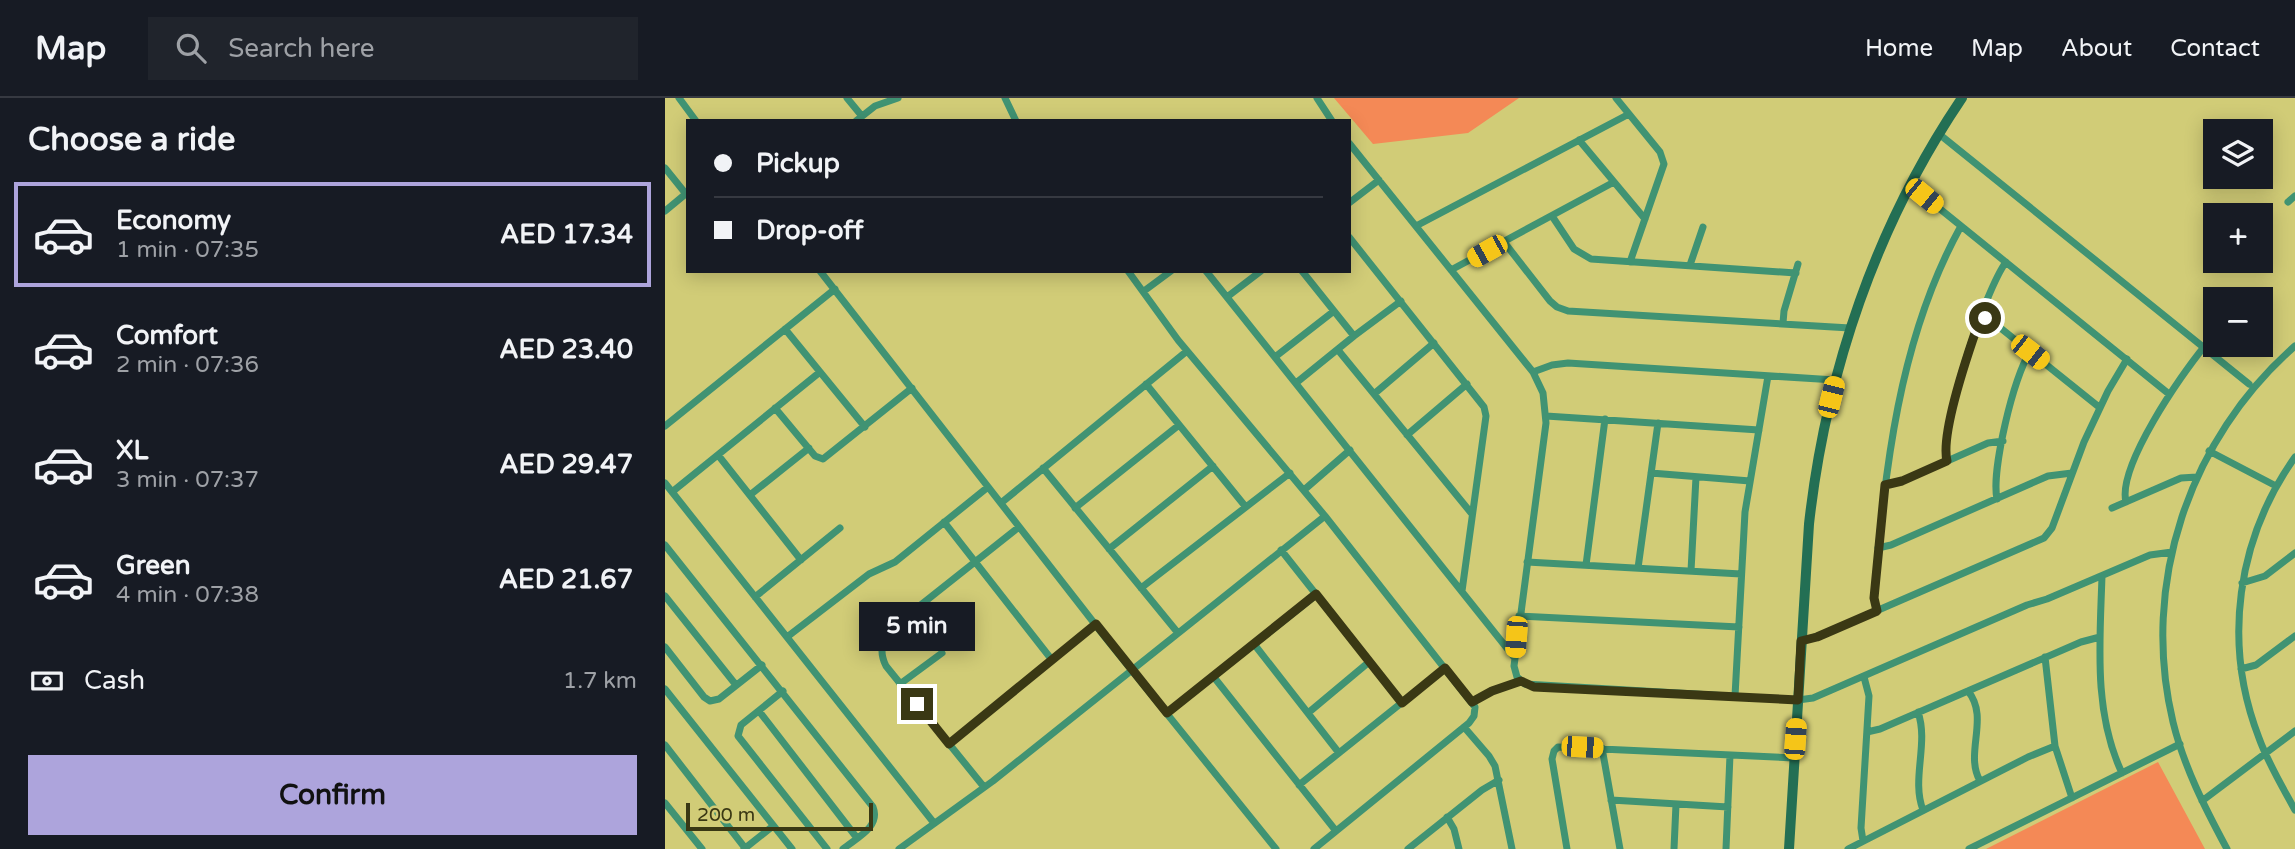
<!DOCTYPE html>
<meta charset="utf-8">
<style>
:root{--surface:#171b24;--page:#20242c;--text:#f1f3f6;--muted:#9ea1a6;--line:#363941;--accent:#ada4dc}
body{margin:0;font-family:"Varela Round",sans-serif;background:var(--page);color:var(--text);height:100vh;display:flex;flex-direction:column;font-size:26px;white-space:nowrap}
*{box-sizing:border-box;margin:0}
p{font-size:23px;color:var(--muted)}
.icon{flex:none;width:38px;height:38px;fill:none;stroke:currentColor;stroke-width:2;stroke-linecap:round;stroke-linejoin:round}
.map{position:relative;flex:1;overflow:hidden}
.details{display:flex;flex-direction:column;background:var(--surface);width:665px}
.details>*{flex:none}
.hud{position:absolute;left:21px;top:21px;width:665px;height:154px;border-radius:0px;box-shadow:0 4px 18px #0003;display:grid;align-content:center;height:154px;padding:0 28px;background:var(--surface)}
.fabs{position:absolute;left:1538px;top:21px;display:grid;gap:14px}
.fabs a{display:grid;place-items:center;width:70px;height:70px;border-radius:0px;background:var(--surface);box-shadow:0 4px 18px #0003;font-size:35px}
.scale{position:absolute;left:21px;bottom:18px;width:187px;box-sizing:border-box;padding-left:7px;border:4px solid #3a3814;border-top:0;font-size:19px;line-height:24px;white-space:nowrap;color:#3a3814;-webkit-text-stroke:5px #d1cc77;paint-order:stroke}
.end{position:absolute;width:32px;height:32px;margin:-16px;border:9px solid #3a3814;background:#fff;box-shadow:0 0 0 4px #fff}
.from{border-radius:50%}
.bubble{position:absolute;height:49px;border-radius:0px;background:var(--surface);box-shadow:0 4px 18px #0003;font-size:23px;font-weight:800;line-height:49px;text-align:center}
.car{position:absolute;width:21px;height:42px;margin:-21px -10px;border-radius:9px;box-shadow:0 0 5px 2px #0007;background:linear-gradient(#f5c518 24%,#345 0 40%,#f5c518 0 76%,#345 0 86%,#f5c518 0)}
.hud b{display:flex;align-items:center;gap:24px;height:66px;font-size:26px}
.hud b+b{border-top:2px solid var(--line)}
.hud i{width:18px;height:18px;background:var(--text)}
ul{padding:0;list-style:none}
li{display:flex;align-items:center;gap:21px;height:105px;margin:0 14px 10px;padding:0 14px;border:4px solid transparent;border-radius:0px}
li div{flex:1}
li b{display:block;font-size:26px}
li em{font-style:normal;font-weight:800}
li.selected{border-color:var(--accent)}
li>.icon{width:63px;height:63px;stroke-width:1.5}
h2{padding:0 28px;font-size:32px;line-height:84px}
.pay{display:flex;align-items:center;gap:18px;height:77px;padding:0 28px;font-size:26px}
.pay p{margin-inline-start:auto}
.button{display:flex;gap:14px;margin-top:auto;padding:14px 28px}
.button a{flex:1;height:80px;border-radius:0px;background:var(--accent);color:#111;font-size:28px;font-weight:800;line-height:80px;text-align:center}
header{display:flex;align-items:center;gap:42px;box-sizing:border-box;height:98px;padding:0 35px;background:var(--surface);border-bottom:2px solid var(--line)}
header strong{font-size:33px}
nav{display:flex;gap:38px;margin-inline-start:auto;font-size:24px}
.search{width:490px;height:63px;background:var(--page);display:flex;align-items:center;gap:18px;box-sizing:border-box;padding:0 24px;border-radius:0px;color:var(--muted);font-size:26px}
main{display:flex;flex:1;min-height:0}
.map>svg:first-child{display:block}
.green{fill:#f48956}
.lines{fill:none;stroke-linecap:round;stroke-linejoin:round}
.street{stroke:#409373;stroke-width:7}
.secondary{stroke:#236f54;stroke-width:10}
.route{stroke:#3a3814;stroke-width:9}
</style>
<header>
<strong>Map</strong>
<div class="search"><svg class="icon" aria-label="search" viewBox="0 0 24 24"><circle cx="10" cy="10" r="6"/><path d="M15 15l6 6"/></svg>Search here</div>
<nav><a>Home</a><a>Map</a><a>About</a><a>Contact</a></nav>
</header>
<main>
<section class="details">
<h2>Choose a ride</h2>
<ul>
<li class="selected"><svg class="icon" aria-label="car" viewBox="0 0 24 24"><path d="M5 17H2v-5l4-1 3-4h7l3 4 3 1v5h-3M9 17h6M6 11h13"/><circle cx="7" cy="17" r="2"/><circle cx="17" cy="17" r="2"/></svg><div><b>Economy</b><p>1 min · 07:35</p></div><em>AED 17.34</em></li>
<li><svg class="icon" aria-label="car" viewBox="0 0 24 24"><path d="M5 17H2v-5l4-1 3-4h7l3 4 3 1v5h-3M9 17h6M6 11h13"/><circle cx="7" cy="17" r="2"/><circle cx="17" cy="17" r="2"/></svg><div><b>Comfort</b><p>2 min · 07:36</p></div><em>AED 23.40</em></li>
<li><svg class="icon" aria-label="car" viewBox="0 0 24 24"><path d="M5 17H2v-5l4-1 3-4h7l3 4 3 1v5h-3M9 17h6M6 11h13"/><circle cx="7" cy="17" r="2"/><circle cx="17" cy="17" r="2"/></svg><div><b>XL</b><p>3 min · 07:37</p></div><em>AED 29.47</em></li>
<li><svg class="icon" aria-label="car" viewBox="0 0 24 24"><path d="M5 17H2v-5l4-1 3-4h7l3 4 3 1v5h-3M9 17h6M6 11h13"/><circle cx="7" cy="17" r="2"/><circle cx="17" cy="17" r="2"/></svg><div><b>Green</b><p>4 min · 07:38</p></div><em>AED 21.67</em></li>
</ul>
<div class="pay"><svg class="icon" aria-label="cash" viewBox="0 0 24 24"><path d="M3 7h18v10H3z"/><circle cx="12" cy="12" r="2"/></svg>Cash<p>1.7 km</p></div>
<div class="button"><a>Confirm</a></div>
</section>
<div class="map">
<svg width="1630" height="751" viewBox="0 0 1630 751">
<rect width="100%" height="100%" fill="#d1cc77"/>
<!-- green -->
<path class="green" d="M669 0H854L803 35 708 46Z
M1493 664 1540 751H1321Z"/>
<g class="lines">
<!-- street -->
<path class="street" d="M14 0 31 23
M182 0 196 17
M340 0 351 23
M652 0 667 23
M951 0 995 54 999 66 965 164
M191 23 210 8 233 0
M1274 36 1584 286
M914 42 980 121
M684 45 868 274 878 295 881 325 849 568 852 579 860 586 1133 602 1148 600 1362 507 1382 501 1485 457 1507 454
M0 70 21 96
M1243 89 1259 98 1504 296
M1623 104 1630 98
M684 105 714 82
M0 113 23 94
M887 118 909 151 926 161 1131 175
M751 128 964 16
M684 139 819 309 821 318 797 493
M839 144 885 203 892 209 903 213 1185 230
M1025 167 1038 129
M786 172 949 84
M155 173 440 539 611 751
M463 173 513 242 660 418 810 609 809 618 804 625 649 751
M541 173 849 559
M637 173 689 238
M479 193 506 173
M562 199 596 173
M1316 218 1328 224 1434 309
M1118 225 1119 213 1133 166
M120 231 200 329
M673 252 807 416
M610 259 669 213
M868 274 887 267 903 265 1170 282
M631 285 689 238 736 203
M481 286 580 408
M709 296 769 245
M110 310 150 358 158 361 247 290
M881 318 1094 332
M0 328 170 191
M742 337 802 286
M1544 353 1611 388
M53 357 136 462
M1630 359C1572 441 1557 545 1594 640 1603 665 1617 688 1630 712
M1282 363C1274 331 1320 192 1341 164
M378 370 513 535
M986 375 1085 383
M0 385 269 725
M1220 387 1237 383 1323 345 1338 343
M639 392 685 352
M7 394 155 274
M85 397 144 350
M1332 401C1326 373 1349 277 1365 254
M1461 404C1452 369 1516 277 1539 249
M336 405 522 253
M410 410 514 327
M1447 410 1516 380 1532 379
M279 424 387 562
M0 447 208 709C216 729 191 740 178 751
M1213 450 1226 447 1383 378 1407 375
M444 451 548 368
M616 452 737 605
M862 464 1076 476
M921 467 940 321
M973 470 993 325
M1026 473 1031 379
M1437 478C1435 543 1428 614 1457 675
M1577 485 1600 478 1630 455
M476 490 625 375
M0 498 71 587
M90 499 175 430
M1212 513 1209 500C1220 372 1233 242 1296 128
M854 518 1074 529
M122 539 204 476 230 464 323 389
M1136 543 1156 537 1379 440 1387 430 1419 344 1443 293 1462 261
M589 546 674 655
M0 549 39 599 45 603 54 601 97 567
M1380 559 1390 648 1407 700
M1576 571 1591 567 1630 538
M548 578 671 733
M235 586 277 555
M0 591 127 751
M118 593 76 627 73 638 162 751
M1303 593C1325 620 1299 655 1315 683
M1070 598 1080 414 1103 278
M807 604 827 593 856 583
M94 613 192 740
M1253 614C1264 646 1246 681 1258 712
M502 615 651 497
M643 615 704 564
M799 629 824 658 830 668 847 751
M1202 634 1215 631 1416 544 1435 539
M284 646 431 526
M0 647 80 750
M937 650 955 751
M634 687 780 570
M319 689 221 568C212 550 219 537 233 525L354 429
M946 702 1063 709
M1537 703 1630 633
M0 705 37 751
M782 719 789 731 794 751
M1198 743 1196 730 1204 598 1199 579
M79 751 108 728
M234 751 328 683 660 418
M743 751 817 692 834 682
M902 751 887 661 889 653 893 649 1129 660
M1009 751 1011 706
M1061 751 1065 657
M1183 751 1363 659 1390 648
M1304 751 1515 646
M1562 751C1540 710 1519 669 1508 624 1475 486 1524 341 1630 248"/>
<!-- secondary -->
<path class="secondary" d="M1124 751 1144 426C1161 274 1211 127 1297 0"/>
</g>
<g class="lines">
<!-- route -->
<path class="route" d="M252 606 284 646 431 526 502 615 651 496 737 605 780 570 807 604 827 593 856 583 869 589 1133 602 1136 543 1152 539 1212 513 1209 500 1220 387 1237 383 1282 363C1275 334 1305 249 1316 218L1320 220"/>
</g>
</svg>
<div class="fabs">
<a><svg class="icon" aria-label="layers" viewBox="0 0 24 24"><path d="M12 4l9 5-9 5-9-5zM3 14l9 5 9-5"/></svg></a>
<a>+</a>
<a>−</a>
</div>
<div class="scale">200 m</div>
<i class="end from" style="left:1320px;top:220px"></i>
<i class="end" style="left:252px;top:606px"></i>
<div class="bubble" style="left:194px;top:504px;width:116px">5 min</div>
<i class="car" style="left:1259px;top:98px;rotate:129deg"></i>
<i class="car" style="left:822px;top:153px;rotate:241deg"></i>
<i class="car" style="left:1365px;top:254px;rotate:128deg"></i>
<i class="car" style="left:1166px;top:299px;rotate:14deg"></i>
<i class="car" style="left:851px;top:539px;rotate:184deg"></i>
<i class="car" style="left:1130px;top:641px;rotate:4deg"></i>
<i class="car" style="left:917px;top:649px;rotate:93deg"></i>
<div class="hud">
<b><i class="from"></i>Pickup</b>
<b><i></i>Drop-off</b>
</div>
</div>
</main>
